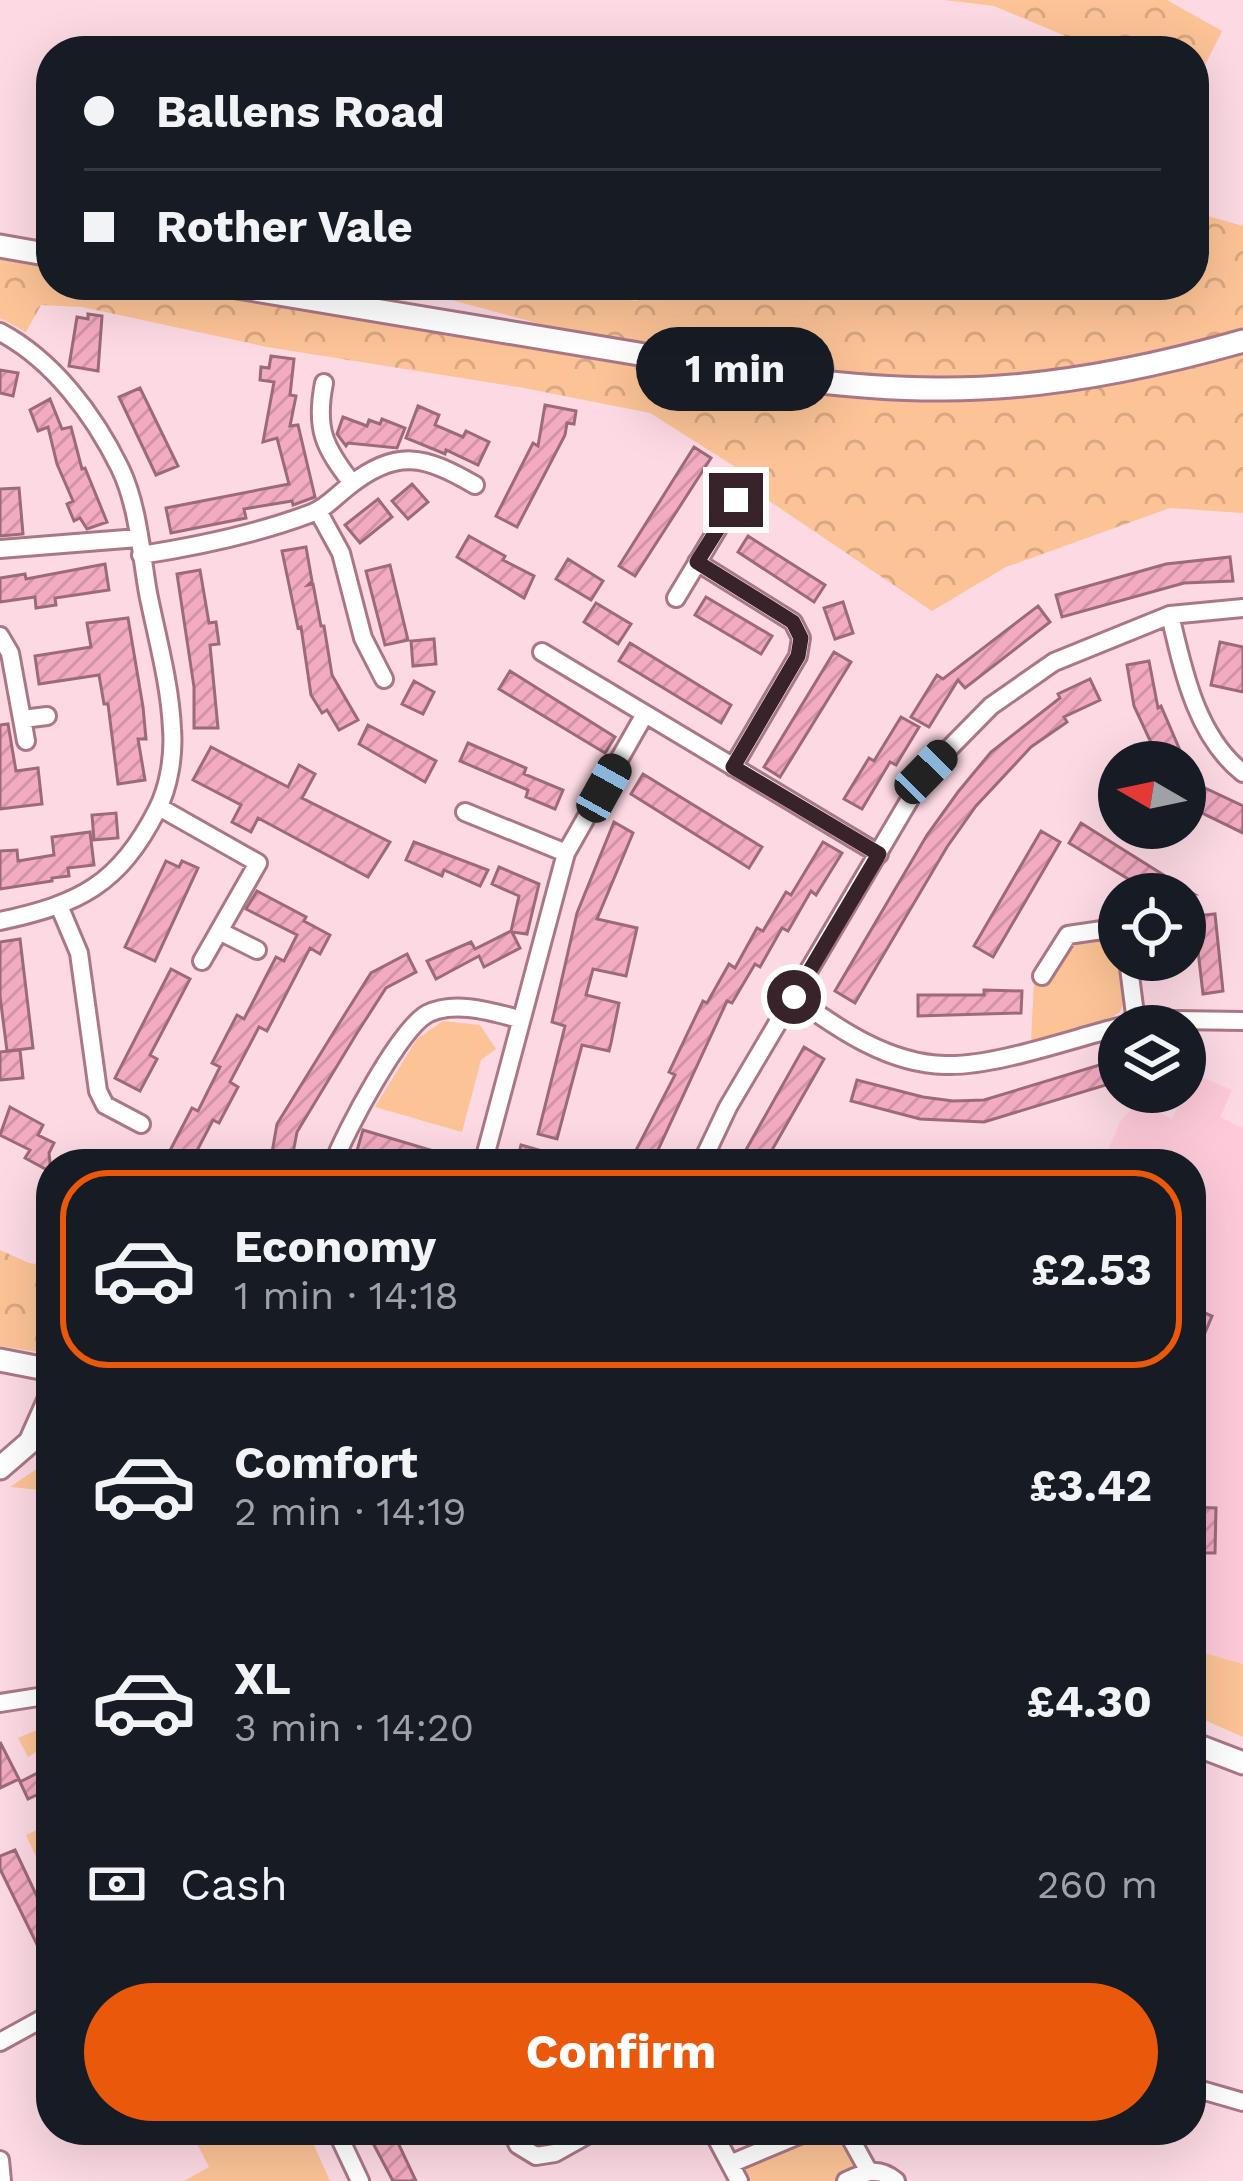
<!DOCTYPE html>
<meta charset="utf-8">
<style>
:root{--surface:#171b24;--page:#242831;--text:#f1f3f6;--muted:#9ea1a6;--line:#363941;--accent:#ea580c}
body{margin:0;font-family:"Work Sans",sans-serif;background:var(--page);color:var(--text);height:100vh;display:flex;flex-direction:column;font-size:45px;white-space:nowrap}
*{box-sizing:border-box;margin:0}
p{font-size:39px;color:var(--muted)}
.icon{flex:none;width:66px;height:66px;fill:none;stroke:currentColor;stroke-width:2;stroke-linecap:round;stroke-linejoin:round}
.map{position:relative;flex:1;overflow:hidden}
.side{position:absolute;left:36px;top:1149px;width:1170px;height:996px;display:flex;flex-direction:column;background:var(--surface);border-radius:48px;box-shadow:0 12px 48px #0002}
.side>*{flex:none}
.top-card{position:absolute;left:36px;top:36px;width:1173px;height:264px;border-radius:48px;box-shadow:0 12px 48px #0002;display:grid;align-content:center;height:264px;padding:0 48px;background:var(--surface)}
.needle{width:78px;rotate:279deg}
.tools{position:absolute;left:1098px;top:741px;display:grid;gap:24px}
.tools a{display:grid;place-items:center;width:108px;height:108px;border-radius:50%;background:var(--surface);box-shadow:0 12px 48px #0002;font-size:60px}
.end{position:absolute;width:54px;height:54px;margin:-27px;border:15px solid #38232a;background:#fff;box-shadow:0 0 0 6px #fff}
.from{border-radius:50%}
.bubble{position:absolute;height:84px;border-radius:42px;background:var(--surface);box-shadow:0 12px 48px #0002;font-size:39px;font-weight:700;line-height:84px;text-align:center}
.car{position:absolute;width:36px;height:72px;margin:-36px -18px;border-radius:15px;box-shadow:0 0 9px 3px #0007;background:linear-gradient(#222 24%,#8ab4d8 0 40%,#222 0 76%,#8ab4d8 0 86%,#222 0)}
.top-card b{display:flex;align-items:center;gap:42px;height:114px;font-size:45px}
.top-card b+b{border-top:3px solid var(--line)}
.top-card i{width:30px;height:30px;background:var(--text)}
ul{padding:21px 0 0;list-style:none}
li{display:flex;align-items:center;gap:36px;height:198px;margin:0 24px 18px;padding:0 24px;border:6px solid transparent;border-radius:48px}
li div{flex:1}
li b{display:block;font-size:45px}
li em{font-style:normal;font-weight:700}
li.current{border-color:var(--accent)}
li>.icon{width:108px;height:108px;stroke-width:1.5}
.pay{display:flex;align-items:center;gap:30px;height:132px;padding:0 48px;font-size:45px}
.pay p{margin-inline-start:auto}
.button{display:flex;gap:24px;margin-top:auto;padding:24px 48px}
.button a{flex:1;height:138px;border-radius:72px;background:var(--accent);color:#fff;font-size:48px;font-weight:700;line-height:138px;text-align:center}
.map>svg:first-child{display:block}
.built{fill:#fecad9}
.green{fill:#fcc396}
.forest{fill:url(#forest-crowns)}
.building{fill:url(#building-hatch);stroke:#9c6a79;stroke-width:3}
.lines{fill:none;stroke-linecap:round;stroke-linejoin:round}
.minor-casing{stroke:#aa7786;stroke-width:22}
.tertiary-casing{stroke:#aa7786;stroke-width:27}
.minor{stroke:#fff;stroke-width:16}
.tertiary{stroke:#fff;stroke-width:21}
.route{stroke:#38232a;stroke-width:15}
</style>
<div class="map">
<svg width="1243" height="2181" viewBox="0 0 1243 2181">
<defs>
<pattern id="forest-crowns" width="20" height="18" patternUnits="userSpaceOnUse" patternTransform="scale(3)"><rect width="20" height="18" fill="#fcc396"/><path d="M2 6a3 3 0 1 1 6 0M12 15a3 3 0 1 1 6 0" fill="none" stroke="#d9a781"/></pattern>
<pattern id="building-hatch" width="6" height="6" patternUnits="userSpaceOnUse" patternTransform="scale(3)"><rect width="6" height="6" fill="#f3abc1"/><path d="M-1 1l2-2M0 6l6-6M5 7l2-2" fill="none" stroke="#d193a6"/></pattern>
</defs>
<rect width="100%" height="100%" fill="#fcd9e3"/>
<!-- built -->
<path class="built" d="M1194 1074 1232 1090 1220 1117 1243 1128V1664L1191 1649V1164H1102L1121 1120 1137 1103 1172 1119Z"/>
<!-- green -->
<path class="green" d="M1101 938C1126 950 1131 987 1120 1012L1107 1020 1031 1041 1034 981 1045 987C1063 958 1064 942 1101 938Z
M443 1021 480 1025 496 1049 481 1060 462 1132 375 1107 417 1039Z
M1191 1649 1243 1664V1737L1191 1714Z
M51 1724V1743L28 1757 18 1738Z
M51 1823V1889L26 1835Z
M190 2130H307L330 2181H184L209 2167Z
M822 2130H840L855 2162 853 2173 835 2181H745L746 2169Z"/>
<!-- forest -->
<path class="forest" d="M944 0H1167L1222 31 1194 87V51H1101L994 6Z
M1194 212 1243 226V513L1170 508 1006 567 932 611 759 494 737 468 650 413 524 388 267 347 82 307 41 305 26 332 0 318V257L51 266V285H165L647 368 644 352 396 285H543L636 301 662 285H1194Z
M0 1250 29 1263 51 1266V1354L0 1346Z
M51 1451V1491L10 1487 44 1464Z"/>
<!-- building -->
<path class="building" d="M88 314 102 316 98 371 69 366 77 317 88 319Z
M271 356 294 359 290 395 296 396 290 426 298 425 315 497 293 505 292 501 244 509 246 518 171 533 166 508 289 484 277 438 263 442 274 382 260 380 261 367 269 368Z
M0 370 18 373 13 396 0 393Z
M140 388 178 466 156 475 119 397Z
M50 399 62 429 71 427 82 469 85 468 107 522 87 529 80 518 74 521 67 504 73 501 57 464 48 427 38 431 30 410Z
M545 405 576 411 574 424 567 423 565 435 517 527 496 516 533 443 538 446Z
M418 406 439 415 435 425 463 437 466 431 489 442 478 465 446 450 445 454 406 438Z
M343 417 367 426 369 420 380 424 382 419 405 428 397 448 348 443 346 446 337 434Z
M694 447 711 458 635 576 619 566Z
M412 484 428 502 408 519 392 501Z
M19 488 23 534 0 536V489Z
M378 499 392 517 360 543 345 525Z
M469 536 505 556 503 560 534 576 524 598 457 557Z
M748 536 825 585 814 602 738 552Z
M306 547 312 581 308 585 313 584 321 626H324L332 675 358 720 339 730 327 710 322 713 311 695 301 627 298 628 282 551Z
M1230 557 1233 581 1184 583 1062 617 1056 595 1166 564Z
M568 559 603 581 591 600 556 579Z
M105 564 109 590 55 598 56 605 36 608 35 597 0 602V578L25 574 26 579Z
M390 565 408 640 385 645 366 571Z
M200 570 209 623 216 622 219 644 210 645 218 728H194V687L177 574Z
M706 597 772 636 761 654 695 615Z
M843 602 853 633 835 639 824 608Z
M596 603 631 624 618 644 584 622Z
M1038 606 1050 622 965 688 958 680 929 727 911 717 937 675 943 679Z
M128 618 143 707 146 739H138L145 780 118 784 108 704H104L99 675 39 684 35 656 91 647 87 623Z
M434 639 436 664 413 666 411 641Z
M1220 642 1243 647V692L1211 685Z
M630 643 731 705 721 723 619 661Z
M834 652 851 662 780 777 764 767Z
M1149 661 1158 708 1161 706 1185 762H1160L1134 706 1127 665Z
M510 671 615 737 605 753 499 689Z
M1090 679 1100 700 1064 717 1067 722 1031 747 976 806 947 847 855 1003 835 991 927 835 958 792 991 752 1060 698 1058 694Z
M414 681 434 692 423 714 402 704Z
M901 717 919 727 896 765 890 762 862 809 844 799 869 758 874 761Z
M8 724 16 771 38 768 42 804 0 809V725Z
M368 725 436 761 425 782 359 744Z
M468 743 526 768 524 774 563 790 555 809 526 797 528 790 460 761Z
M211 747 288 787 299 765 315 774 302 798 390 842 368 877 258 818 251 832 232 822 241 805 193 780Z
M643 774 762 847 749 868 631 794Z
M1205 788 1243 806V833L1194 809Z
M116 813 118 838 94 840 92 815Z
M614 822 633 833 597 919 637 928 626 976 593 969 586 995 619 1003 611 1043 609 1051 582 1045 557 1139 538 1134 565 1026 552 1022 577 913Z
M1081 823 1119 847 1194 894H1153L1069 843Z
M1041 831 1060 842 993 957 974 946Z
M90 832 94 865 68 868 69 876 52 878V881L0 889V851L17 850 18 861 54 855 52 837Z
M414 842 488 870 480 886 444 870 442 876 406 860Z
M823 842 842 853 816 895 811 891 788 931 782 928 760 967 755 964 732 1003 727 1001 652 1163 634 1154 675 1075 669 1072 703 1001 707 1003 729 964 735 968 757 928 763 931 786 892 791 895Z
M166 861 179 867 182 861 198 868 155 961 125 947Z
M499 867 539 884 527 934 512 932 520 948 484 967 479 956 436 979 427 961 471 942 475 949 511 931 519 896 492 884Z
M257 891 306 917 304 921 330 935 320 954 310 948 267 1031 259 1027 230 1082 238 1087 219 1123 213 1120 190 1164H163L192 1108 198 1111 220 1067 212 1063 237 1015 244 1019 276 957 284 961 297 935 246 909Z
M1215 914 1223 991 1203 994 1194 916Z
M20 939 33 1048 7 1051 0 996V942Z
M407 954 416 972 386 988 357 1033 297 1132 291 1164H270L277 1124 345 1014 371 973Z
M171 969 190 979 150 1055 157 1059 140 1091 115 1078Z
M984 990 1022 991 1021 1013 918 1016V995H984Z
M804 1047 824 1059 764 1164H738Z
M20 1050 23 1078 0 1080V1052Z
M1116 1060 1119 1081 984 1122 920 1119 851 1101 857 1080 923 1097 953 1101 984 1100Z
M10 1107 43 1125 38 1135 54 1143 49 1153 51 1172 25 1158 30 1150 0 1135Z
M363 1130 464 1160V1164H391L356 1154Z
M521 1145 546 1152 543 1164H516Z
M1191 1307 1212 1316 1191 1366Z
M1191 1507 1216 1508 1215 1553H1191Z
M0 1742 19 1779 0 1788Z
M51 1766V1788L28 1799 20 1782Z
M15 1850 51 1926V1973L0 1869V1856Z
M366 2130H392L416 2181H393Z"/>
<g class="lines">
<defs>
<path id="minor" d="M0 332C53 360 94 415 120 468 138 505 141 553 148 593 157 638 170 684 172 729 174 755 169 787 157 810 119 885 79 904 0 921
M324 383C315 429 324 447 352 483
M318 511 341 553 363 638 384 679
M0 549 138 538
M141 555C199 546 257 534 312 513 326 508 337 495 349 486 397 448 425 456 475 485
M697 562 793 622 801 638 798 656 733 767
M676 598 735 500
M1170 615C1183 670 1196 736 1243 773
M0 636 10 653 26 741
M542 652 879 854
M23 719 47 716
M159 807 258 863 202 961
M465 812 566 853
M60 908 79 953 98 1091 105 1105 141 1124
M219 931 257 950
M1128 960 1136 1022
M1042 976 1068 935 1102 930 1119 941
M794 997C838 1029 889 1064 945 1065 993 1067 1071 1039 1119 1027
M1122 1026 1175 1020 1243 1021
M333 1164C345 1132 399 1030 427 1014 455 1000 492 1012 519 1019
M483 1164 566 853 645 714
M701 1164 728 1107 926 772 991 706 1054 662 1170 615 1243 608
M0 1703 51 1695
M0 2042 51 2014
M1191 2087 1243 2102
M336 2130 360 2181
M511 2130 518 2145 536 2156 555 2153 596 2130
M712 2130 739 2181
M846 2130 868 2170
M0 2160 2 2181
M730 2164 811 2130
M846 2181C865 2172 878 2166 896 2181"/>
<path id="tertiary" d="M0 246 51 255
M225 285C363 309 501 332 639 354 738 371 838 389 938 389 1041 390 1145 369 1243 341
M0 1360 51 1370
M0 1468 30 1442 51 1395
M1191 1743 1243 1763"/>
</defs>
<!-- minor casing -->
<use href="#minor" class="minor-casing"/>
<!-- tertiary casing -->
<use href="#tertiary" class="tertiary-casing"/>
<!-- minor -->
<use href="#minor" class="minor"/>
<!-- tertiary -->
<use href="#tertiary" class="tertiary"/>
</g>
<g class="lines">
<!-- route -->
<path class="route" d="M736 500 697 562 793 622 801 638 798 656 733 767 879 854 794 997"/>
</g>
</svg>
<div class="tools">
<a><svg class="needle" viewBox="-14 -14 28 28"><path d="M0-13l5 13h-10z" fill="#e53935"/><path d="M0 13l5-13h-10z" fill="#9ea1a6"/></svg></a>
<a><svg class="icon" aria-label="locate" viewBox="0 0 24 24"><circle cx="12" cy="12" r="6"/><path d="M12 2v4M12 18v4M2 12h4M18 12h4"/></svg></a>
<a><svg class="icon" aria-label="layers" viewBox="0 0 24 24"><path d="M12 4l9 5-9 5-9-5zM3 14l9 5 9-5"/></svg></a>
</div>
<i class="end from" style="left:794px;top:997px"></i>
<i class="end" style="left:736px;top:500px"></i>
<div class="bubble" style="left:636px;top:327px;width:198px">1 min</div>
<i class="car" style="left:926px;top:772px;rotate:44deg"></i>
<i class="car" style="left:604px;top:788px;rotate:29deg"></i>
<div class="top-card">
<b><i class="from"></i>Ballens Road</b>
<b><i></i>Rother Vale</b>
</div>
<section class="side">
<ul>
<li class="current"><svg class="icon" aria-label="car" viewBox="0 0 24 24"><path d="M5 17H2v-5l4-1 3-4h7l3 4 3 1v5h-3M9 17h6M6 11h13"/><circle cx="7" cy="17" r="2"/><circle cx="17" cy="17" r="2"/></svg><div><b>Economy</b><p>1 min · 14:18</p></div><em>£2.53</em></li>
<li><svg class="icon" aria-label="car" viewBox="0 0 24 24"><path d="M5 17H2v-5l4-1 3-4h7l3 4 3 1v5h-3M9 17h6M6 11h13"/><circle cx="7" cy="17" r="2"/><circle cx="17" cy="17" r="2"/></svg><div><b>Comfort</b><p>2 min · 14:19</p></div><em>£3.42</em></li>
<li><svg class="icon" aria-label="car" viewBox="0 0 24 24"><path d="M5 17H2v-5l4-1 3-4h7l3 4 3 1v5h-3M9 17h6M6 11h13"/><circle cx="7" cy="17" r="2"/><circle cx="17" cy="17" r="2"/></svg><div><b>XL</b><p>3 min · 14:20</p></div><em>£4.30</em></li>
</ul>
<div class="pay"><svg class="icon" aria-label="cash" viewBox="0 0 24 24"><path d="M3 7h18v10H3z"/><circle cx="12" cy="12" r="2"/></svg>Cash<p>260 m</p></div>
<div class="button"><a>Confirm</a></div>
</section>
</div>
